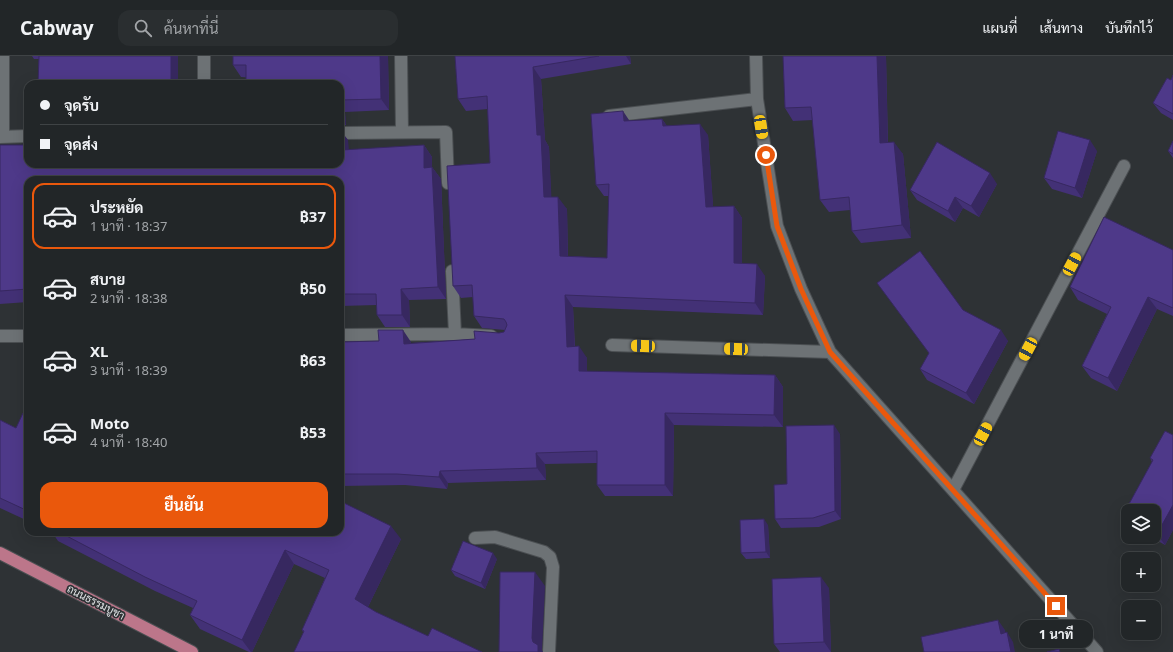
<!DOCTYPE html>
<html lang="th">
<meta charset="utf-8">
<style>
:root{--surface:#222628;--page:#2a2e30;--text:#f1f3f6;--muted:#a2a5a8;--line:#3f4345;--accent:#ea580c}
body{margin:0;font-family:"Noto Sans",Sarabun,sans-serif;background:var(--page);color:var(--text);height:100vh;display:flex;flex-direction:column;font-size:15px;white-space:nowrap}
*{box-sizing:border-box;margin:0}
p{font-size:13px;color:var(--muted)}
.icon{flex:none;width:22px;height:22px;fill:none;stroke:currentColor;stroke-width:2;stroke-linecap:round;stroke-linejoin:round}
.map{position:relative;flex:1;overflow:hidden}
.details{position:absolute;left:24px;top:120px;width:320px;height:360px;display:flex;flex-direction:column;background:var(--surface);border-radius:12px;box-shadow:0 4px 16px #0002,0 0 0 1px var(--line)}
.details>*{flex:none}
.top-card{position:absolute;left:24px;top:24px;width:320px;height:88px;border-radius:12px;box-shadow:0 4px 16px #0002,0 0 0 1px var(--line);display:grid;align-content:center;height:88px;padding:0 16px;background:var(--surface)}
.buttons{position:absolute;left:1121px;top:448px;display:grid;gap:8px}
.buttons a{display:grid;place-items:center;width:40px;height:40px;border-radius:8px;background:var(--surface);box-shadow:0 4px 16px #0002,0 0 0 1px var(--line);font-size:20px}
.end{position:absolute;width:18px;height:18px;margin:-9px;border:5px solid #ea580c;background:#fff;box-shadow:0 0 0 2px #fff}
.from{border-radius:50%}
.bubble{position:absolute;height:28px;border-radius:12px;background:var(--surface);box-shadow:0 4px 16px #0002,0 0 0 1px var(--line);font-size:13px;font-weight:700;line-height:28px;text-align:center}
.car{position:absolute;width:12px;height:24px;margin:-12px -6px;border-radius:5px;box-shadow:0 0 3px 1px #0007;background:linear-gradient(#f5c518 24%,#345 0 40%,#f5c518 0 76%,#345 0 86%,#f5c518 0)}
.top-card b{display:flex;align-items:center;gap:14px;height:38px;font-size:15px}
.top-card b+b{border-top:1px solid var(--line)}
.top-card i{width:10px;height:10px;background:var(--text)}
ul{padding:7px 0 0;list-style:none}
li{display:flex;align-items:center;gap:12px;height:66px;margin:0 8px 6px;padding:0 8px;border:2px solid transparent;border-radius:12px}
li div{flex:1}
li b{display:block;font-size:15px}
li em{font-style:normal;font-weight:700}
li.current{border-color:var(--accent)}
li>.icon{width:36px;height:36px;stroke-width:1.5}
.action{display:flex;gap:8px;margin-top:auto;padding:8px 16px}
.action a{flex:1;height:46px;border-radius:12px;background:var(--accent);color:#fff;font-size:16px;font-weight:700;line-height:46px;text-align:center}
header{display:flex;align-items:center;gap:24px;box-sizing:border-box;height:56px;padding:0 20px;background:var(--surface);border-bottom:1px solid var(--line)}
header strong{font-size:19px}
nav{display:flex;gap:22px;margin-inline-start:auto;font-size:14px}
.search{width:280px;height:36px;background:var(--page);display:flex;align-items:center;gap:10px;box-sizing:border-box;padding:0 14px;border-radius:12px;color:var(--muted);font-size:15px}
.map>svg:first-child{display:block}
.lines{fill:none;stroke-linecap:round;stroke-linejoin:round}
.minor-casing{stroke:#4b4f52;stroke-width:14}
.major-casing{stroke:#4b4f52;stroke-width:14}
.minor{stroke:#6d7275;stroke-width:12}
.major{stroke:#bc768a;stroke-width:12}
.wall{fill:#433176}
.shaded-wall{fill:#372860}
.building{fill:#4e3989;stroke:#372860}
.route{stroke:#ea580c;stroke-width:5}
.labels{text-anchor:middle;stroke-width:3.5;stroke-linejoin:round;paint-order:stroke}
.street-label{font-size:11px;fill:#e3e6e8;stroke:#2e3235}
</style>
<header>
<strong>Cabway</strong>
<div class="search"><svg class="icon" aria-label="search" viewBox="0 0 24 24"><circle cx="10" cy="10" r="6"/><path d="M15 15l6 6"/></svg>ค้นหาที่นี่</div>
<nav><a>แผนที่</a><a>เส้นทาง</a><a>บันทึกไว้</a></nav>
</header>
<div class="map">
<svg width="1173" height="596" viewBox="0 0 1173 596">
<rect width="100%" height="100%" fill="#2e3235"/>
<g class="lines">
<defs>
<path id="minor" d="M3 0V81
M204 0V28
M401 0 402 76
M756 0 757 43 777 170 801 233 830 296 1097 596
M609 60 757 43
M340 77 446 76 448 127
M0 81 28 80
M452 215 455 278
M340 279 455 278 491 280
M0 280H28
M612 289 830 296
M953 434 1124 110
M475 482 495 481 544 496 550 501 553 511 549 596"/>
<path id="major" d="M0 497 192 596"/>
</defs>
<!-- minor casing -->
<use href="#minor" class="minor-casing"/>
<!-- major casing -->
<use href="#major" class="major-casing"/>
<!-- minor -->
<use href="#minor" class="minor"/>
<!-- major -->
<use href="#major" class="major"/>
</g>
<!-- wall -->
<path class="wall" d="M32 0H178V28H38L39 3H34Z
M388 0 389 54 345 56 346 69 340 70V28L241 21 233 9Z
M455 0H630L631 8 541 23 545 84 549 91 551 141 567 153 568 200 607 202 609 140H604L596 129 630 65 662 63 667 70 708 79 713 151 734 150 742 162V207L765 220 763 259 573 251 575 290 587 302V316L775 319 783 331V371L674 369 673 440H605L597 429V407L545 408 546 424 448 427 447 433 405 429 340 430V286H411V287L475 283 504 276 505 274 482 272 474 260 473 241 461 242 453 230 490 107 488 53 466 55 458 43Z
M783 0H886L888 86 903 98 911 182 861 187 852 175 850 154 829 156 820 144 813 64 793 65 785 52Z
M1173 19V64L1161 57 1153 47 1171 24Z
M340 74 348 84V94L424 89 432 101V111L441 123 446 243 409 244 410 271H385L377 259V249L340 250V124H28V246L0 248V89L28 108H340Z
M1173 85V102L1168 95Z
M1097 95 1082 142 1052 133 1044 122Z
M997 128 979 161 963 152 955 166 917 144 910 134Z
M1173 194V260L1157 253 1117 335 1091 322 1082 310 1107 258 1078 244 1070 231Z
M963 254 1008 285 974 348 927 324 920 313Z
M28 359V465L0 452V364L16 372Z
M840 378 841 463 819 471 781 472 775 463 787 428Z
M1173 379V474L1165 489 1151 481H1154V455H1128V466L1123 459 1152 406 1150 402Z
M768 469 770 502 746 503 741 497Z
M52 476H340L401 483 368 551 376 556 428 580 482 596 303 576 302 574 325 522 294 508 252 596H249L200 573 190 559 193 552 155 535 58 485Z
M497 503 485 533 455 520 451 514Z
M829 532 831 596H780L774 588Z"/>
<!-- shaded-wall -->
<path class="shaded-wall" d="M171 0H178V28H171Z
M380 0H388L389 54 381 43Z
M626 0H630L631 8Z
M877 0H886L888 100 880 87Z
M533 11 541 23 545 84 549 91 552 153 544 141 537 79Z
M340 49 345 56 346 69 340 61Z
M623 55 631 67 624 65Z
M662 63 670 74 663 70Z
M700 68 708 79 714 163 706 151Z
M340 74 348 84 350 106 342 94Z
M1090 84 1097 95 1082 142 1075 132Z
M894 86 903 98 911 182 902 169Z
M424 89 432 101V123L424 112Z
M432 111 441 123 446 243 438 231Z
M990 117 997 128 979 161 971 150Z
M558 141 567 153 568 211 560 200Z
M955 141 963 152 955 166 948 155Z
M734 150 742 162V219L734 207Z
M757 208 765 220 763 259 755 247Z
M401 233 409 244 410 271 402 259Z
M565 239 573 251 575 302 567 291Z
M1148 241 1157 253 1117 335 1108 322Z
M403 274 411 286 412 300 404 288Z
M1001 274 1008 285 974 348 966 337Z
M579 290 587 302V327L579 315Z
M775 319 783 331V371L774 359Z
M665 357 674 369 673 440 665 429Z
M834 369 840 378 841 463 835 455Z
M536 397 545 408 546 424 537 412Z
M440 415 448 427 447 433 439 421Z
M1173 449V474L1165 489 1157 478Z
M764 463 768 469 770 502 766 496Z
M391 470 401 483 365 557 355 543Z
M285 494 294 508 252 596H251L242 584Z
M493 497 497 503 485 533 481 527Z
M535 516 545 530 542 594 543 596H538L533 586 532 582Z
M821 521 829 532 831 596 824 586Z
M998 564 1005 574 1007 587 1001 578Z
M1007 576 1013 586 1015 596H1011Z"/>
<!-- building -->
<path class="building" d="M39 0H171V28H38Z
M233 0H380L381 43 340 44V28H246V9H233Z
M455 0H599L533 11 537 79H541L544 141H558L560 200 607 202 609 128 596 129 591 58 623 55 624 65 662 63 663 70 700 68 706 151 734 150V207L757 208 755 247 565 239 567 291 579 290V315L775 319 774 359 665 357V429H597V395L536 397 537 412 440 415 439 421 397 418H340V286L379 285 378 274H403L404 288 475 283 474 275 499 277 504 276 507 269 506 266 504 263 474 260 472 229 453 230 447 110 490 107 487 40 458 43Z
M783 0H877L880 87 894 86 902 169 852 175 849 141 820 144 811 51 785 52Z
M1173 19V58L1153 47 1167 22 1171 24Z
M1058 75 1090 84 1075 132 1044 122Z
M340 79 342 94 424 89V112L432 111 438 231 401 233 402 259H377L376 238H340V124H28V233L0 235V89H28V108H340Z
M1173 85V98L1168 95Z
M937 86 990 117 971 150 955 141 948 155 910 134Z
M1104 161 1173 194V252L1148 241 1108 322 1082 310 1111 251 1070 231Z
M920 195 963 254 1001 274 966 337 920 313 929 297 877 227Z
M23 357 28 359V455L0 442V364L16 372Z
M834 369 835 455 813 462 775 463 774 429 787 428 786 370Z
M1165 375 1173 379V449L1157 478 1154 476V455H1128V462L1123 459 1153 404 1150 402Z
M340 445 391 470 355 543 376 556 428 580 432 572 482 596H294L304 575 302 574 329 514 285 494 242 584 190 559 197 545 145 521 59 476H340Z
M764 463 766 496 741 497 740 464Z
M463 485 493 497 481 527 451 514Z
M500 516H535L532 582 533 586 538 589V596H499Z
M821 521 824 586 774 588 772 523Z
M998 564 1001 578 1007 576 1011 596H924L921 581Z
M1059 593 1060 596H1047Z"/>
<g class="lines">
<!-- route -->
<path class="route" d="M766 99 777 170 801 233 830 296 1056 550"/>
</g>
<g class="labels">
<!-- street labels -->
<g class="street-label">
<text transform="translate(96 546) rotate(27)" y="4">ถนนธรรมบูชา</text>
</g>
</g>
</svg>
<div class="buttons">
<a><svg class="icon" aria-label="layers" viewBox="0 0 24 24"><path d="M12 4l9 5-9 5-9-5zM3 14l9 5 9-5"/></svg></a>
<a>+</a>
<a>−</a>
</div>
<i class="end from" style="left:766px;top:99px"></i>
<i class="end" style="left:1056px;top:550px"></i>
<div class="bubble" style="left:1019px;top:564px;width:74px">1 นาที</div>
<i class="car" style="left:761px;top:71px;rotate:171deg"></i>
<i class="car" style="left:1072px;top:208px;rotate:28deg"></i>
<i class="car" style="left:643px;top:290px;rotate:272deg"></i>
<i class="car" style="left:736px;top:293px;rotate:272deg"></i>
<i class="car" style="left:1028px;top:293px;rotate:208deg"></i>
<i class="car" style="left:983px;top:378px;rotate:28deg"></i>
<div class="top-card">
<b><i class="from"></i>จุดรับ</b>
<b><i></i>จุดส่ง</b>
</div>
<section class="details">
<ul>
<li class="current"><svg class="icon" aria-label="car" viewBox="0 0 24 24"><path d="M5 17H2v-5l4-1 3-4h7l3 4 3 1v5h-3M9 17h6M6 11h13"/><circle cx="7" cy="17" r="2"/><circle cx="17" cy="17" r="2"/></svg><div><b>ประหยัด</b><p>1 นาที · 18:37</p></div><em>฿37</em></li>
<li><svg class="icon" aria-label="car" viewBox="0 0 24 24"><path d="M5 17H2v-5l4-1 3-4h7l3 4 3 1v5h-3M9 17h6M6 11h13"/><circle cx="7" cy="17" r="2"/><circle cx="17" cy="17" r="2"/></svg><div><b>สบาย</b><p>2 นาที · 18:38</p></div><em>฿50</em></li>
<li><svg class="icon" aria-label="car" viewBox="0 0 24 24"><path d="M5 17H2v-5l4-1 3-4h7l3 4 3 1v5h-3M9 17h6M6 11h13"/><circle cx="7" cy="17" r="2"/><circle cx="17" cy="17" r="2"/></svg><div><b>XL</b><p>3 นาที · 18:39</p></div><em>฿63</em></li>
<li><svg class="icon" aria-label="car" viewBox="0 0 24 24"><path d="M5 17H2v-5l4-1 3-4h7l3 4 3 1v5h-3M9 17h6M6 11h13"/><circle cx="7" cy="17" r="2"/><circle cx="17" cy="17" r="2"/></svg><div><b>Moto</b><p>4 นาที · 18:40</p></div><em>฿53</em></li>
</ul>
<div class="action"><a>ยืนยัน</a></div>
</section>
</div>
